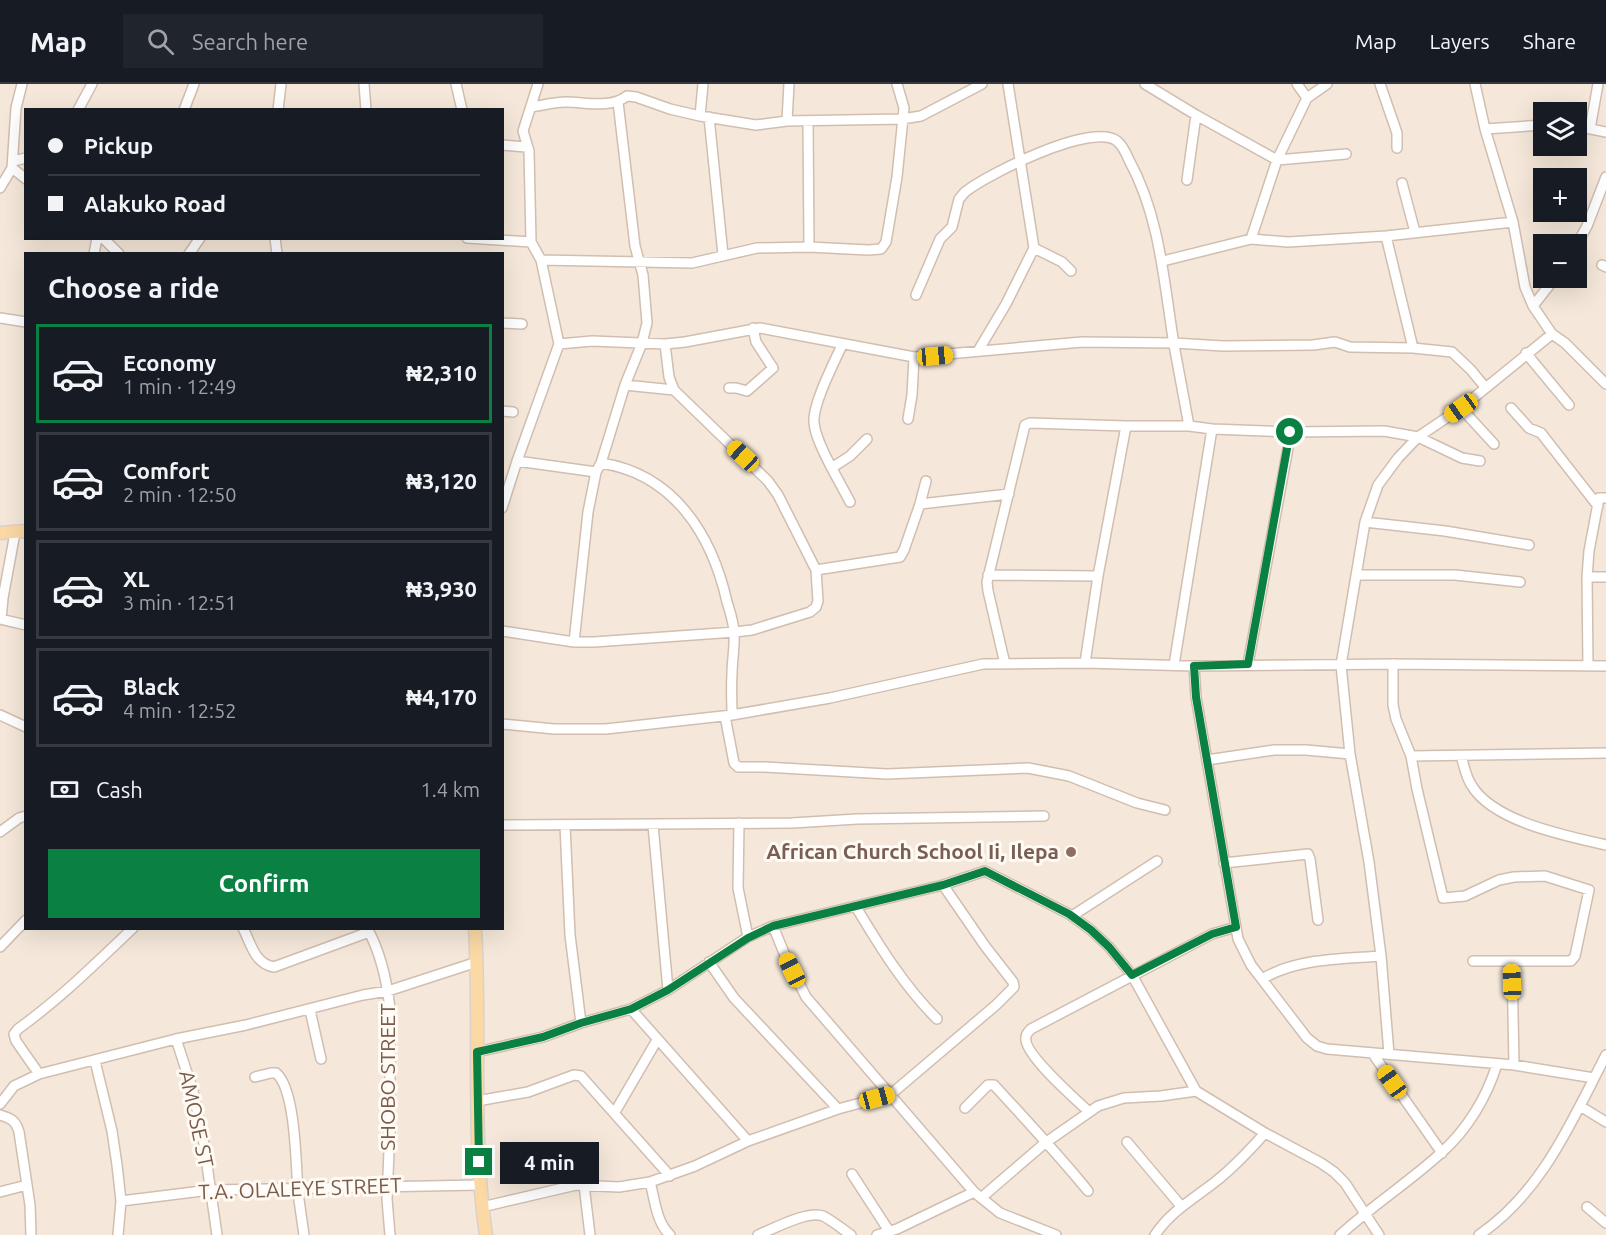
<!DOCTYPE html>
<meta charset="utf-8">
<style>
:root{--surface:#171b24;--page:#20242c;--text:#f1f3f6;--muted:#9ea1a6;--line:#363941;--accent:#0b8043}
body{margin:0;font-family:Ubuntu,sans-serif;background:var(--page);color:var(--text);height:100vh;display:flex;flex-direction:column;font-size:22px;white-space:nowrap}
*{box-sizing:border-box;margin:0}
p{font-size:20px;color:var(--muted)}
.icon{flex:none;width:33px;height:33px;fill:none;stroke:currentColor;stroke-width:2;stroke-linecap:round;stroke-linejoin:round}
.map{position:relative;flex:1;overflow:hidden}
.sheet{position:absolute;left:24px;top:168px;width:480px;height:678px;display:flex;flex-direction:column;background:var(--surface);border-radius:0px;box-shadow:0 6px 24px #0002}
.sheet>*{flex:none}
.guide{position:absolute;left:24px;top:24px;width:480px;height:132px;border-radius:0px;box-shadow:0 6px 24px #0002;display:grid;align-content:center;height:132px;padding:0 24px;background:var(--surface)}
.fabs{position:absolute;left:1533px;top:18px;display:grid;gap:12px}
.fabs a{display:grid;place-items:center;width:54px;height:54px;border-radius:0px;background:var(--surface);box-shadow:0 6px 24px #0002;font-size:30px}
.end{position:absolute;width:27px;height:27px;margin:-14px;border:8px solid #0b8043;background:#fff;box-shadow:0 0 0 3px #fff}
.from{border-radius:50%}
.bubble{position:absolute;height:42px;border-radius:0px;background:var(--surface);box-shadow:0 6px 24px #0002;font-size:20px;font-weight:600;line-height:42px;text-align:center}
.car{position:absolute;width:18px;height:36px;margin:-18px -9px;border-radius:8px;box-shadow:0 0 4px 2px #0007;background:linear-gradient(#f5c518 24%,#345 0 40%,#f5c518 0 76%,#345 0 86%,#f5c518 0)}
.guide b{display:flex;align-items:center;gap:21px;height:57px;font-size:22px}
.guide b+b{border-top:2px solid var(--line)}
.guide i{width:15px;height:15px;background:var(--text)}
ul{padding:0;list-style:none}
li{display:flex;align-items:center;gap:18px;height:99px;margin:0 12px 9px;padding:0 12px;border:3px solid var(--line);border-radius:0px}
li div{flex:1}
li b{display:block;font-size:22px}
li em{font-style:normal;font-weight:600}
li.on{border-color:var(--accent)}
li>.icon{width:54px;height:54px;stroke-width:1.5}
h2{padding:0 24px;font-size:27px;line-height:72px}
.pay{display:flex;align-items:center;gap:15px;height:66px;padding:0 24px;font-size:22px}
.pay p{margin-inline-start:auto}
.primary-button{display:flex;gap:12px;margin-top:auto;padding:12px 24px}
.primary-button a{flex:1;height:69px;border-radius:0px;background:var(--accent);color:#fff;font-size:24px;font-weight:600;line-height:69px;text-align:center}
header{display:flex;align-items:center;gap:36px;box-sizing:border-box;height:84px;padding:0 30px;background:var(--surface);border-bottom:2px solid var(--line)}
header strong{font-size:28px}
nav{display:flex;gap:33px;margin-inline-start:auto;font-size:21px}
.search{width:420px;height:54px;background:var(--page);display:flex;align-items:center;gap:15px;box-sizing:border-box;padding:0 21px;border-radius:0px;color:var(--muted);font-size:22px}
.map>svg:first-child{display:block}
.residential{fill:#f5e8da;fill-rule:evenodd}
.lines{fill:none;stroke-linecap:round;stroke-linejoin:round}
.minor-casing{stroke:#d1beb0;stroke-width:12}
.major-casing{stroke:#dad1cd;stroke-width:15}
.minor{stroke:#fff;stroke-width:9}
.major{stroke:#fbd9a5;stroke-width:12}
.route{stroke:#0b8043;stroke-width:8}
.education-dot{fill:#8d6e63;stroke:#fffaf3;stroke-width:2}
.labels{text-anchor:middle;stroke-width:6;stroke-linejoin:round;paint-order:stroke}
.education-label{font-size:21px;font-weight:bold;fill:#785e54;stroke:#fffaf3;text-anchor:end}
.street-label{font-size:21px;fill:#7a5c4d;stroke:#fffaf3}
</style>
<header>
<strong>Map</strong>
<div class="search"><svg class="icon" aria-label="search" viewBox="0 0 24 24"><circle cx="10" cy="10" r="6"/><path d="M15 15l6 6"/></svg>Search here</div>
<nav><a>Map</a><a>Layers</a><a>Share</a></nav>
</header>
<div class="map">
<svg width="1606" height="1151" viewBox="0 0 1606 1151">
<rect width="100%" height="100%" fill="#fdf6ec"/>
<!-- residential -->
<path class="residential" d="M0 0H1606V1151H0ZM26 26H502V154H26ZM1544 28H1576V62H1544ZM1544 94H1576V128H1544ZM1544 160H1576V194H1544ZM26 170H502V844H26Z"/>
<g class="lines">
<defs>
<path id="minor" d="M364 0 366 26
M456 0 462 26
M1145 0 1196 31 1277 76 1346 70
M1297 0 1307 14
M1380 0 1397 49V64
M1475 0 1485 45 1513 138 1525 203 1533 222 1552 250 1565 259 1606 300
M532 23C543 21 555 18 566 18 586 18 610 25 627 12L636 13 670 25 700 32 756 41 787 37 902 35 921 32 982 0
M78 26 92 0
M184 26 194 0
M278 26 281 0
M700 32 703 0
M709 33 723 171
M787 37 789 0
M808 37 809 163
M1576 42 1606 48
M1485 45 1544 41
M1590 45 1598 0
M502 61 526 63
M13 77 26 74
M12 84 26 95
M1187 96 1196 31
M1402 99 1415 148
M0 104 12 84 16 24 22 0
M1386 152 1413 264
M103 154 119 170
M275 154 277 170
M467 154 531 158
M1251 155 1277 76 1307 14 1327 0
M1576 162 1587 142 1606 93
M1034 164 1062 178 1071 187
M94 170 97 154
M189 170 200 154
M541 176 692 179 757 164 809 163 868 166 881 165 886 158 897 93 904 24 897 0
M1163 177 1251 155 1288 158 1386 152 1513 138
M1602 181 1606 183
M916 211 940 155 952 143 959 115 965 108C988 90 1091 38 1117 57 1122 61 1126 69 1129 76 1160 132 1164 199 1174 261 1179 288 1184 315 1189 342
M1533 222 1555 194
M0 234 26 238
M502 239 522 240
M559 260 592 257 665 260 685 258 760 244 914 273 1082 258 1174 259 1223 262 1313 261 1335 258 1350 263 1413 264 1452 268 1471 286 1485 303
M842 261C834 279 812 321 814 339 816 360 840 398 850 418
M978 267 1006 220 1034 164 1008 0
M1526 269 1569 321
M625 301 674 306
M729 304H736L747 307 773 284 756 258 753 244
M1461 324 1494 360
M1511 324 1529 344 1541 349 1598 422
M502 327 513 328
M908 335 912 311 914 273
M517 377 596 388
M601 379C674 390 712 451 727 518 730 528 734 539 734 549 735 562 732 577 732 590 731 604 732 618 732 631
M833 383 850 372 867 355
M920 420 1009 410
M502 424 517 377 559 260 541 176 531 158 529 67 523 47 538 0
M1365 438 1445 447 1529 461
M816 486 900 473 904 466 920 420 926 397
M988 491 1098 492
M1356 491H1455L1520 498
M1587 493H1606
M0 535 26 541
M1 535 3 514 15 449
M502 547 574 558H594L735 548 752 546 810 528 816 523 818 517 816 486 778 411 768 397 674 306 669 293 665 260
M574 558 588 428 596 388 601 379 625 301 642 259 647 239 643 191 635 162 618 18
M1085 579 1098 492 1126 342
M1005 580 988 507 987 498 1025 341 1030 339 1126 342H1189L1212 345 1291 348 1384 347 1418 353 1462 374 1480 377
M1248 580 1291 348
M1393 580V621L1396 635 1411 672 1417 705 1443 814 1465 812 1499 796 1514 793 1545 792 1589 806 1575 872 1571 877H1473
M1174 581 1212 345
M1194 582 1196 613 1238 855 1251 881 1307 954 1317 962 1327 965 1514 981 1594 994
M1588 582 1587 493 1589 467 1599 414H1606
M0 631 26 643
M725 632 734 679 738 683H765L887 690 1028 684 1069 692 1137 719 1165 726
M502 640 554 645H606L732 631 830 614 983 580 1085 579 1194 582 1393 580 1606 582
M1411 672 1606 669
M1461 672C1464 681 1466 694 1472 702 1494 738 1567 752 1606 761
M1207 676 1274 666H1306L1350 670
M739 739 738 804 748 853
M502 741 792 739 857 735 1044 732
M565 741 570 851 581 939
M653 741 668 906
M0 748 19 734 26 732
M1224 779 1308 770 1310 775 1318 836
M856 823C880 863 904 902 937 935
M1072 832 1157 777
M773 842 784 869 806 913 974 1108 1000 1129 1056 1151
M243 844C251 860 255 880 274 883L369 848
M367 844C381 869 387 897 390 925V1043L387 1115 390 1151
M0 863 26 836
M709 878 734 914 838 1025
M1512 878 1514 981
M1262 895C1297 874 1342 875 1381 872
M631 925 748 1057
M310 926 321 975
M176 955 193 1007 204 1060 217 1151
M477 968 543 953 581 939 631 925 668 906 748 853 773 842 943 801 985 787 1069 830 1091 846 1109 863 1132 891 1196 1007 1265 1049 1321 1079 1334 1088 1345 1099 1379 1151
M1373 970 1442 1069
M1389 970 1381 872 1369 778 1350 670 1341 581 1365 438 1378 401 1398 374 1418 353 1461 324 1552 250
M95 977 112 1047 117 1081 121 1117 118 1151
M39 990 16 957 14 950 18 945C61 914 95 880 133 844
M255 993 271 989H276C296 1005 296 1083 298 1109 300 1123 302 1137 304 1151
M477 1017 528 1008 574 991 581 992 670 1092
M0 1020 14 1002 39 990 176 955 246 941 363 911 388 907 477 878
M1580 1022 1606 1038
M965 1024 988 1001H994C1026 1036 1058 1070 1088 1107
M615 1028 657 956
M1089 1028C1077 1016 1022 969 1026 953 1026 950 1029 947 1031 945L1212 850 1236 843
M0 1031C11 1034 16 1037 19 1048L30 1121 31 1151
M1127 1058 1181 1122
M852 1090 889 1147
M650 1098C655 1116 656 1138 670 1151
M584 1101 590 1151
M0 1108 27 1101
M981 1114 1045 1059 1098 1022 1124 1014 1161 1012 1196 1007
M121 1117 210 1106 480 1101
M482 1123 576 1101 619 1103 650 1098 695 1082 748 1057 838 1025 890 1011 996 921 1014 903 1013 898 985 862 943 801
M1587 1123 1606 1139
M758 1151C773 1145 808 1126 823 1132 833 1137 842 1145 851 1151
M877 1151 897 1145 974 1108
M1155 1151C1170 1128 1193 1115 1215 1098 1233 1084 1249 1067 1265 1049
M1340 1151C1372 1122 1409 1098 1441 1069 1467 1046 1487 1013 1497 980
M1479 1151C1543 1107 1571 1038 1606 971"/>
<path id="major" d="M0 449 26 447
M475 844C481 947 471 1049 486 1151"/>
</defs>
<!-- minor casing -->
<use href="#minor" class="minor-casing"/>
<!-- major casing -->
<use href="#major" class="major-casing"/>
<!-- minor -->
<use href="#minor" class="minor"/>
<!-- major -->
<use href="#major" class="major"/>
</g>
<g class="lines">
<!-- route -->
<path class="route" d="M479 1078 477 968 543 953 581 939 631 925 668 906 748 854 773 842 943 801 985 787 1069 830 1091 846 1109 863 1132 891 1212 850 1236 843 1196 613 1194 582 1248 580 1290 348"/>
</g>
<!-- markers -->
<circle class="education-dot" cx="1071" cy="768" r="6"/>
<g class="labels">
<!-- education labels -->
<g class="education-label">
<text x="1059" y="775">African Church School Ii, Ilepa</text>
</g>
<!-- street labels -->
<g class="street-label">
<text transform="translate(388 993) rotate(-90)" y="7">SHOBO STREET</text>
<text transform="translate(196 1035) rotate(78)" y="7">AMOSE ST</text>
<text transform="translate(300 1105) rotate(-2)" y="7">T.A. OLALEYE STREET</text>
</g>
</g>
</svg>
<div class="fabs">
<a><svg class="icon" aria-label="layers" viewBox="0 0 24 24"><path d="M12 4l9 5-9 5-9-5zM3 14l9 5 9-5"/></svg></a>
<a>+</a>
<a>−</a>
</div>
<i class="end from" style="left:1290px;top:348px"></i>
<i class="end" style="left:479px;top:1078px"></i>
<div class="bubble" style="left:500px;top:1058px;width:99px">4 min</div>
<i class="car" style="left:935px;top:272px;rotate:85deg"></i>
<i class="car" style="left:1461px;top:324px;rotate:235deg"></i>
<i class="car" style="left:743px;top:372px;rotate:313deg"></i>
<i class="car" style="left:792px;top:886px;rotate:334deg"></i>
<i class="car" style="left:1512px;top:898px;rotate:358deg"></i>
<i class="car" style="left:1392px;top:998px;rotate:325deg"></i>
<i class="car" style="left:877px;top:1014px;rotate:75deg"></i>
<div class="guide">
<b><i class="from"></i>Pickup</b>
<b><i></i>Alakuko Road</b>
</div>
<section class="sheet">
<h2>Choose a ride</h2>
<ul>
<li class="on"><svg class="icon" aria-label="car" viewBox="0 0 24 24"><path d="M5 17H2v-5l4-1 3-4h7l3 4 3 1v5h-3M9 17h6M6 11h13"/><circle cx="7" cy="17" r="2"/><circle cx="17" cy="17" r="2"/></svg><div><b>Economy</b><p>1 min · 12:49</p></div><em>₦2,310</em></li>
<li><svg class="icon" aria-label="car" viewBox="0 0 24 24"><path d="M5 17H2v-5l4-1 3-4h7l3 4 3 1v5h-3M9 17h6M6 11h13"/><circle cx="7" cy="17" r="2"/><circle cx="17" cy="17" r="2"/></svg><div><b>Comfort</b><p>2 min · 12:50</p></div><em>₦3,120</em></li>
<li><svg class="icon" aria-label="car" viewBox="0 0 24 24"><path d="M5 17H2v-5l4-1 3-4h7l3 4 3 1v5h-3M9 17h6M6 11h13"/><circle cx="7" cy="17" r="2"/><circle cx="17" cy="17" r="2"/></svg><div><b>XL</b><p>3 min · 12:51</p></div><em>₦3,930</em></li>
<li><svg class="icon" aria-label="car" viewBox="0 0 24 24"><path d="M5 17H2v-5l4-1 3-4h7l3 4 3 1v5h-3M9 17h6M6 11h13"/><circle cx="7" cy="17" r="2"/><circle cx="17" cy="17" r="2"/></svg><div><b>Black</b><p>4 min · 12:52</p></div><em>₦4,170</em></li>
</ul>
<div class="pay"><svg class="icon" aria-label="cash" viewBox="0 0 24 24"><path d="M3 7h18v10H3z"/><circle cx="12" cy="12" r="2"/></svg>Cash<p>1.4 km</p></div>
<div class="primary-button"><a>Confirm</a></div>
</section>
</div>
